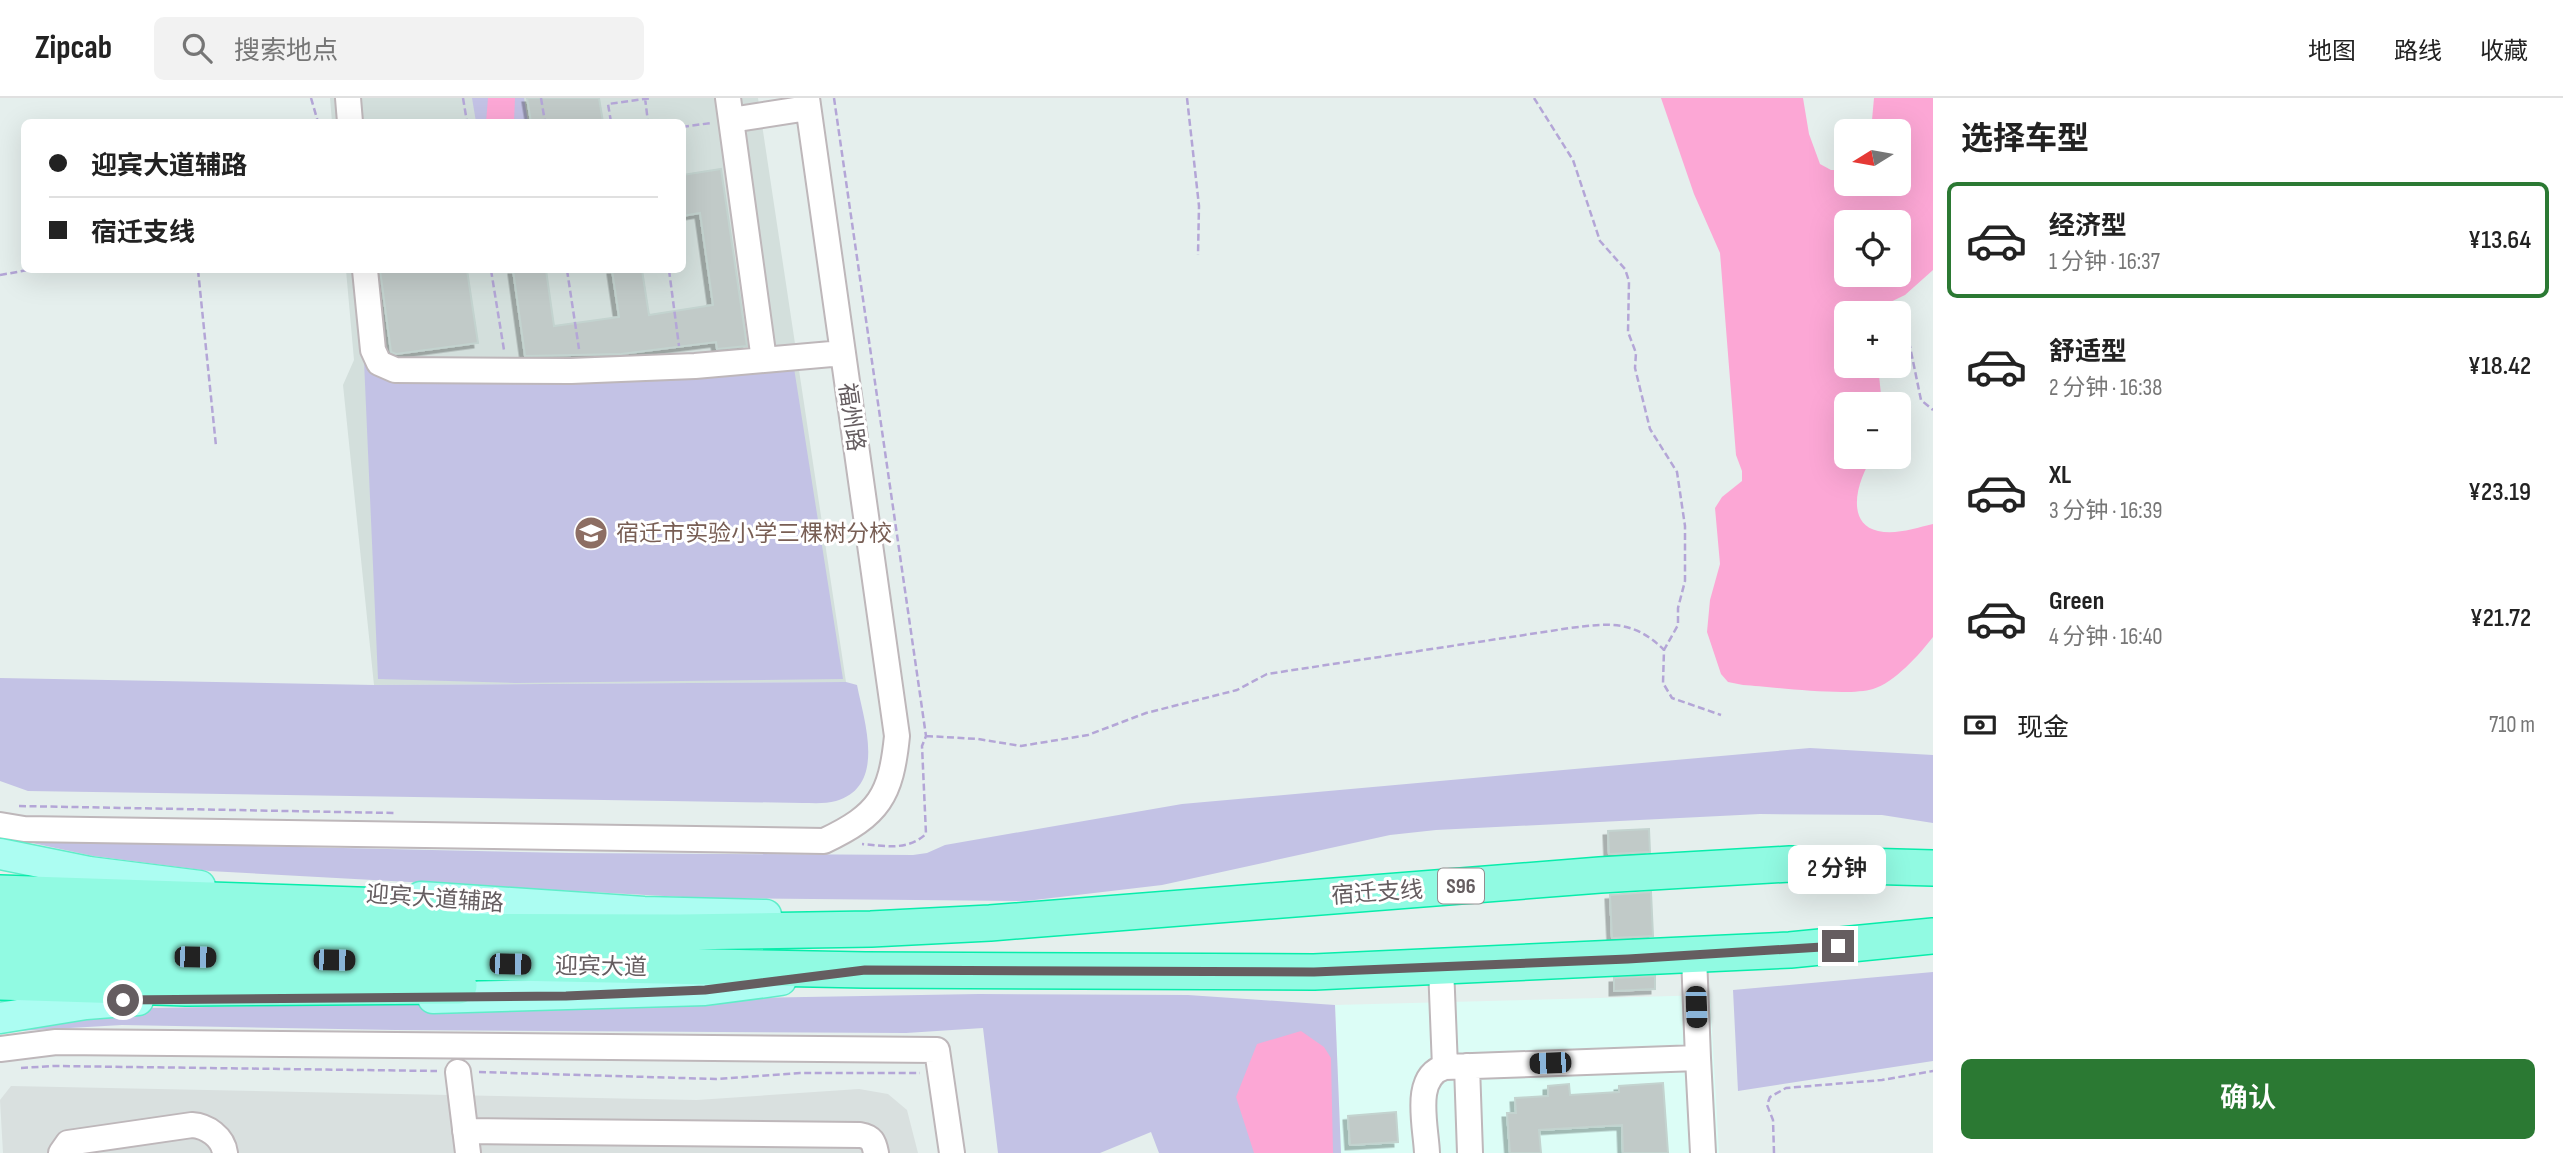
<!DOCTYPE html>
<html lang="zh">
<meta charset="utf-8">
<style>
:root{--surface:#fff;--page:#f2f2f2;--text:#222;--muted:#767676;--line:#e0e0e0;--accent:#2b7933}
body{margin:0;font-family:"Sofia Sans Condensed","Noto Sans SC",sans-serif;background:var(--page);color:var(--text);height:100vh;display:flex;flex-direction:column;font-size:26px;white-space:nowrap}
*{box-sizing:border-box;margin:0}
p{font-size:23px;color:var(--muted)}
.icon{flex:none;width:38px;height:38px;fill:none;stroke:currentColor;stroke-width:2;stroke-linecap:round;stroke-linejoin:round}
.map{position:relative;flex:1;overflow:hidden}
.details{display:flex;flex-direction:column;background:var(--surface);width:630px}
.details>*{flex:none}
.guide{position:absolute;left:21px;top:21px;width:665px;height:154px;border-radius:10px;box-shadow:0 7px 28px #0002;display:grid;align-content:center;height:154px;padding:0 28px;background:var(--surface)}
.needle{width:46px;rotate:259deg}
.controls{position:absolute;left:1834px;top:21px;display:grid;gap:14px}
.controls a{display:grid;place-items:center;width:77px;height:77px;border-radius:10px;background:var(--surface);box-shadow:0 7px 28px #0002;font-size:35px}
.end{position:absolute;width:32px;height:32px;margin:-16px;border:9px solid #655d60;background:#fff;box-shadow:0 0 0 4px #fff}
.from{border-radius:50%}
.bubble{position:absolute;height:49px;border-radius:10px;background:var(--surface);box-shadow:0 7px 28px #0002;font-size:23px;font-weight:600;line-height:49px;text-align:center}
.car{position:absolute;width:21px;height:42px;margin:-21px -10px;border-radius:9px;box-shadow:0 0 5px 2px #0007;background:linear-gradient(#222 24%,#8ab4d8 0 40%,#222 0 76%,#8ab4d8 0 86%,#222 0)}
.guide b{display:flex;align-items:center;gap:24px;height:66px;font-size:26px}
.guide b+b{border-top:2px solid var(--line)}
.guide i{width:18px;height:18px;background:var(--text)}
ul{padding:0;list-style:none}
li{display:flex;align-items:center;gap:21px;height:116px;margin:0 14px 10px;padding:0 14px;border:4px solid transparent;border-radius:10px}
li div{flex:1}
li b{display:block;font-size:26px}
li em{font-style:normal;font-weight:600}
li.selected{border-color:var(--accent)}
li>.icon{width:63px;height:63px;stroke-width:1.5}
h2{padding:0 28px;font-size:32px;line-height:84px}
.pay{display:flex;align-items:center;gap:18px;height:77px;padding:0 28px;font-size:26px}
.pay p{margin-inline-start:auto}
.action{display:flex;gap:14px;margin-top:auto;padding:14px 28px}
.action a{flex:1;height:80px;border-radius:10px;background:var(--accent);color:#fff;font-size:28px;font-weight:600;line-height:80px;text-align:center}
header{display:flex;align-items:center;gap:42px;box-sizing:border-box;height:98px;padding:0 35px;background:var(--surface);border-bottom:2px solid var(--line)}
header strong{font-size:33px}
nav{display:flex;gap:38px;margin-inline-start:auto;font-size:24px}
.search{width:490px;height:63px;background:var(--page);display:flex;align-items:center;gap:18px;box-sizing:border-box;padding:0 24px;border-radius:10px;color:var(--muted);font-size:26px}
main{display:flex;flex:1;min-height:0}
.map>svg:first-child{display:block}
.commercial{fill:#dcfdf6}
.industrial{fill:#d9e0df}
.education{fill:#d3dfdc}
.green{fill:#c3c2e5}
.water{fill:#fca7d5;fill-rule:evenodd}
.building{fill:#c1cac8;stroke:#c3d3cf;stroke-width:2;filter:url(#shadow)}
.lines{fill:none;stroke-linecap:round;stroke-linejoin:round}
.minor-casing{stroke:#beb7ba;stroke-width:28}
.major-casing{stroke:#5fedc9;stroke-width:33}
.highway-casing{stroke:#07edab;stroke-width:38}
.path{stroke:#b4a6d7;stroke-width:2.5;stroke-dasharray:7 3.5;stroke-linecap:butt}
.minor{stroke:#fff;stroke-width:24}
.major{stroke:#acfdf2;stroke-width:30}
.highway{stroke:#91fae2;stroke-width:35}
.route{stroke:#655d60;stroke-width:9}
.labels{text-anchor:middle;stroke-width:6;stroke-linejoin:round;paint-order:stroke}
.shield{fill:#fff;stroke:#938e90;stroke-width:2}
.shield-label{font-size:21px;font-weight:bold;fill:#655d60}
.street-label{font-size:23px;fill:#655d60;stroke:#fff}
.education-label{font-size:23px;fill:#785e54;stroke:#fff;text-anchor:start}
</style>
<header>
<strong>Zipcab</strong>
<div class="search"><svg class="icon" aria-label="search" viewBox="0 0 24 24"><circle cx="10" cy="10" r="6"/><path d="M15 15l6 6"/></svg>搜索地点</div>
<nav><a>地图</a><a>路线</a><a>收藏</a></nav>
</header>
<main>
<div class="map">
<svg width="1933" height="1055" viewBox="0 0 1933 1055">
<defs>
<filter id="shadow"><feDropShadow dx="-4.5" dy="4.5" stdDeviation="0" flood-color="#0004"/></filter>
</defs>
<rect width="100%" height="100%" fill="#e5efed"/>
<!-- commercial -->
<path class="commercial" d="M1710 897 1719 1055H1341L1335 907Z"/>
<!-- industrial -->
<path class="industrial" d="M11 988 697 1002 859 991 888 996 907 1012 918 1055H3L0 1002Z"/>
<!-- education -->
<path class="education" d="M330 0H758L846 584 374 587 343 287 354 262 346 172H682V24H332Z"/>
<!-- green -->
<path class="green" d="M472 0H524L528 24H476Z
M367 261 794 270 843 581 515 585 378 581 364 263Z
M0 580 374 587 846 584 857 587C864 623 887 688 836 703 826 706 813 705 803 705L28 693 0 683Z
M1810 650 1933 657V725L1882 717 1760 716 1436 732 1390 737 1162 787 1026 803 701 800 209 773 93 758 23 743 569 755 913 757 927 755 945 747 1182 706Z
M1933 874V963L1738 993 1733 892Z
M979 896 1188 897 1335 907 1341 1055H1159L1151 1034 1100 1055H998L983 930 906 935 395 932 122 927 0 934 148 910Z"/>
<!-- water -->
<path class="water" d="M488 0H515L514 24H486Z
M1661 0H1803L1809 36 1820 66 1831 72H1846V86H1899V33H1871L1874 0H1933V172L1905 197 1878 210 1877 215H1846V268H1878L1882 306H1846V359H1873C1859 378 1843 425 1878 433 1896 437 1916 430 1933 426V539C1920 556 1894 585 1873 591 1846 599 1774 589 1743 587L1728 584 1721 576 1707 534 1710 502 1720 466 1715 410 1722 399 1742 383V373L1736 357 1720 155 1694 96ZM1899 124V177H1846V124Z
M1301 933 1324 949 1331 960 1333 1055H1254L1236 999 1257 946Z"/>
<!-- building -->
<path class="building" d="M527 0H599L603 24H531Z
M721 71 747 248 717 251 716 244 621 256 525 258 513 172H546L554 228 619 219 612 172H642L649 217 713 207 700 115 682 118V77Z
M380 172H467L478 245 396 256 391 254Z
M1649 731 1650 754 1609 756 1608 733Z
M1651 794 1653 838 1612 840 1610 797Z
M1655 878V891L1614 893V880Z
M1663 985 1668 1055H1623L1622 1027 1539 1032 1541 1055H1510L1507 1015H1516L1515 1000 1548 998V988L1569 986 1570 997 1619 994V988Z
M1396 1014 1398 1044 1350 1047 1348 1018Z"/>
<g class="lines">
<defs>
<path id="minor" d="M348 0 350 24
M728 0 764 262
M731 22 808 10
M365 172 373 252 379 265 395 272 571 273 695 268 843 255
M0 727 24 731 824 743C879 717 891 698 897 638L807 0
M1694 858 1698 960
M1441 869 1445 969 1698 960 1703 1055
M0 951 56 944 937 952 952 1055
M1467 968 1470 1055
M458 974 468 1055
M465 1033 860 1037C872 1039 874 1044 876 1055
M61 1055 68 1045 192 1027C207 1028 223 1039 225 1055
M1427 1055C1426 1028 1412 978 1445 969"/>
<path id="major" d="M0 756 89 774 200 788
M421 799 644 814 766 817
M433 900 705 892 781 882
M0 920 86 906 138 902"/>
<path id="highway" d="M0 795 446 810
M0 825 397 833 680 834 871 831 990 825 1600 777 1790 766 1933 770
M0 855 865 872 1314 874 1790 852 1933 838
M0 884 186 890 459 888"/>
</defs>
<!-- minor casing -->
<use href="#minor" class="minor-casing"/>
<!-- major casing -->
<use href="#major" class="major-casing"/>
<!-- highway casing -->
<use href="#highway" class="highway-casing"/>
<!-- path -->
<path class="path" d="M311 0 318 24
M463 0 467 24
M541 0 545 24
M645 0 648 24
M834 0 926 638 922 648 926 736C907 753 886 748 862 746
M1187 0 1199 108 1198 157
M1534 0 1573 62 1600 143 1625 171 1629 183 1628 234 1636 255 1635 270 1650 331 1677 374 1685 428V483L1678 510V527L1664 552 1663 585 1672 600 1721 617
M611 24 608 6 652 0
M682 29 711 25
M198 172 216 348
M491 172 504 252
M567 172 579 251
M669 172 679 248
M0 177 28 172
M1899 226 1907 234 1921 302 1933 312
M926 638 978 641 1021 648 1088 637 1146 615 1237 592 1267 576 1570 530C1610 525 1634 522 1664 552
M19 708 394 715
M21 970 54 968 437 973
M479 974 716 981 800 975H920
M1774 1055 1773 1022 1767 1007 1770 999 1786 990 1882 982 1933 973"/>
<!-- minor -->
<use href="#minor" class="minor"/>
<!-- major -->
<use href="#major" class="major"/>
<!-- highway -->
<use href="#highway" class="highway"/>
</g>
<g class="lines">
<!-- route -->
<path class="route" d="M123 902 566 898 705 892 865 872 1314 874 1628 861 1838 848"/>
</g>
<!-- icons -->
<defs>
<symbol id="school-disc" viewBox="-11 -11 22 22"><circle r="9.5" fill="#8d6e63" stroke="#fff"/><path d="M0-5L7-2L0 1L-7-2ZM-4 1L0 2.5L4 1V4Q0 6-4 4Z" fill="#fff"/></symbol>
</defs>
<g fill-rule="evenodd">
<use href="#school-disc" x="572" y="416" width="38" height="38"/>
</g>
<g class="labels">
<!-- shield labels -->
<rect class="shield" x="1438" y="770.5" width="46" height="35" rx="5"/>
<g class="shield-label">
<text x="1461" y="795">S96</text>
</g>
<!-- street labels -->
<g class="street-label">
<text transform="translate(852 319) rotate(82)" y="8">福州路</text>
<text transform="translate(1377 794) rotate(-4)" y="8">宿迁支线</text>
<text transform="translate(435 800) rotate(4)" y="8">迎宾大道辅路</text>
<text transform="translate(601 868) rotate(1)" y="8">迎宾大道</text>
</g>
<!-- education labels -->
<g class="education-label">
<text x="616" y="443">宿迁市实验小学三棵树分校</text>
</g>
</g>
</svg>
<div class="controls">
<a><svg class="needle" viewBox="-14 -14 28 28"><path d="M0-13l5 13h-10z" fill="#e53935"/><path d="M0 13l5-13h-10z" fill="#767676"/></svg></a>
<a><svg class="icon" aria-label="locate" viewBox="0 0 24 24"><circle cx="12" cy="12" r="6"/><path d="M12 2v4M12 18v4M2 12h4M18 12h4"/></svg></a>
<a>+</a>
<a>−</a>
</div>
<i class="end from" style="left:123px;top:902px"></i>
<i class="end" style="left:1838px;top:848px"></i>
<div class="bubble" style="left:1788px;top:747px;width:98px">2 分钟</div>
<i class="car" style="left:195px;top:859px;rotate:91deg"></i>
<i class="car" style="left:334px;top:862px;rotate:91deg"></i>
<i class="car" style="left:510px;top:866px;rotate:91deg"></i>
<i class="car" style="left:1696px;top:909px;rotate:178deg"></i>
<i class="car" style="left:1550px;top:965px;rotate:268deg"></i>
<div class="guide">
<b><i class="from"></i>迎宾大道辅路</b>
<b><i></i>宿迁支线</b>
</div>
</div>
<section class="details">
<h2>选择车型</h2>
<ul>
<li class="selected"><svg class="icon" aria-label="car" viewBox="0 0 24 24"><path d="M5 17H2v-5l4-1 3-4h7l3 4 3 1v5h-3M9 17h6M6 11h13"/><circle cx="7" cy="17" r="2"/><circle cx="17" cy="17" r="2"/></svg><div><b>经济型</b><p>1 分钟 · 16:37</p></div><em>¥13.64</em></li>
<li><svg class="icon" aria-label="car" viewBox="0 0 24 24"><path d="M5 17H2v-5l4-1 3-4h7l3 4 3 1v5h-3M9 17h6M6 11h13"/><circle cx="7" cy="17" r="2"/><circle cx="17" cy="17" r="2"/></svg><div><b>舒适型</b><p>2 分钟 · 16:38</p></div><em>¥18.42</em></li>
<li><svg class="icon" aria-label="car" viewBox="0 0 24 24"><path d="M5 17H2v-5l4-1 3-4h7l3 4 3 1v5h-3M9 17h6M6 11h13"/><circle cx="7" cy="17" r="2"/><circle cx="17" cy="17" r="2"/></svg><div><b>XL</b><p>3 分钟 · 16:39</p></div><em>¥23.19</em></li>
<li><svg class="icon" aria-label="car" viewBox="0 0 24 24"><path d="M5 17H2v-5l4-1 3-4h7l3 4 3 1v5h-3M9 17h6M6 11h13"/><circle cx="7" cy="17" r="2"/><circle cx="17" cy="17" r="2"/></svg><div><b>Green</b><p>4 分钟 · 16:40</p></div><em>¥21.72</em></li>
</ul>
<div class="pay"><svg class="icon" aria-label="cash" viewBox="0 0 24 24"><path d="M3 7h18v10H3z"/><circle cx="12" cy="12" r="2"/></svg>现金<p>710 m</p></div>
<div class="action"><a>确认</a></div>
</section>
</main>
